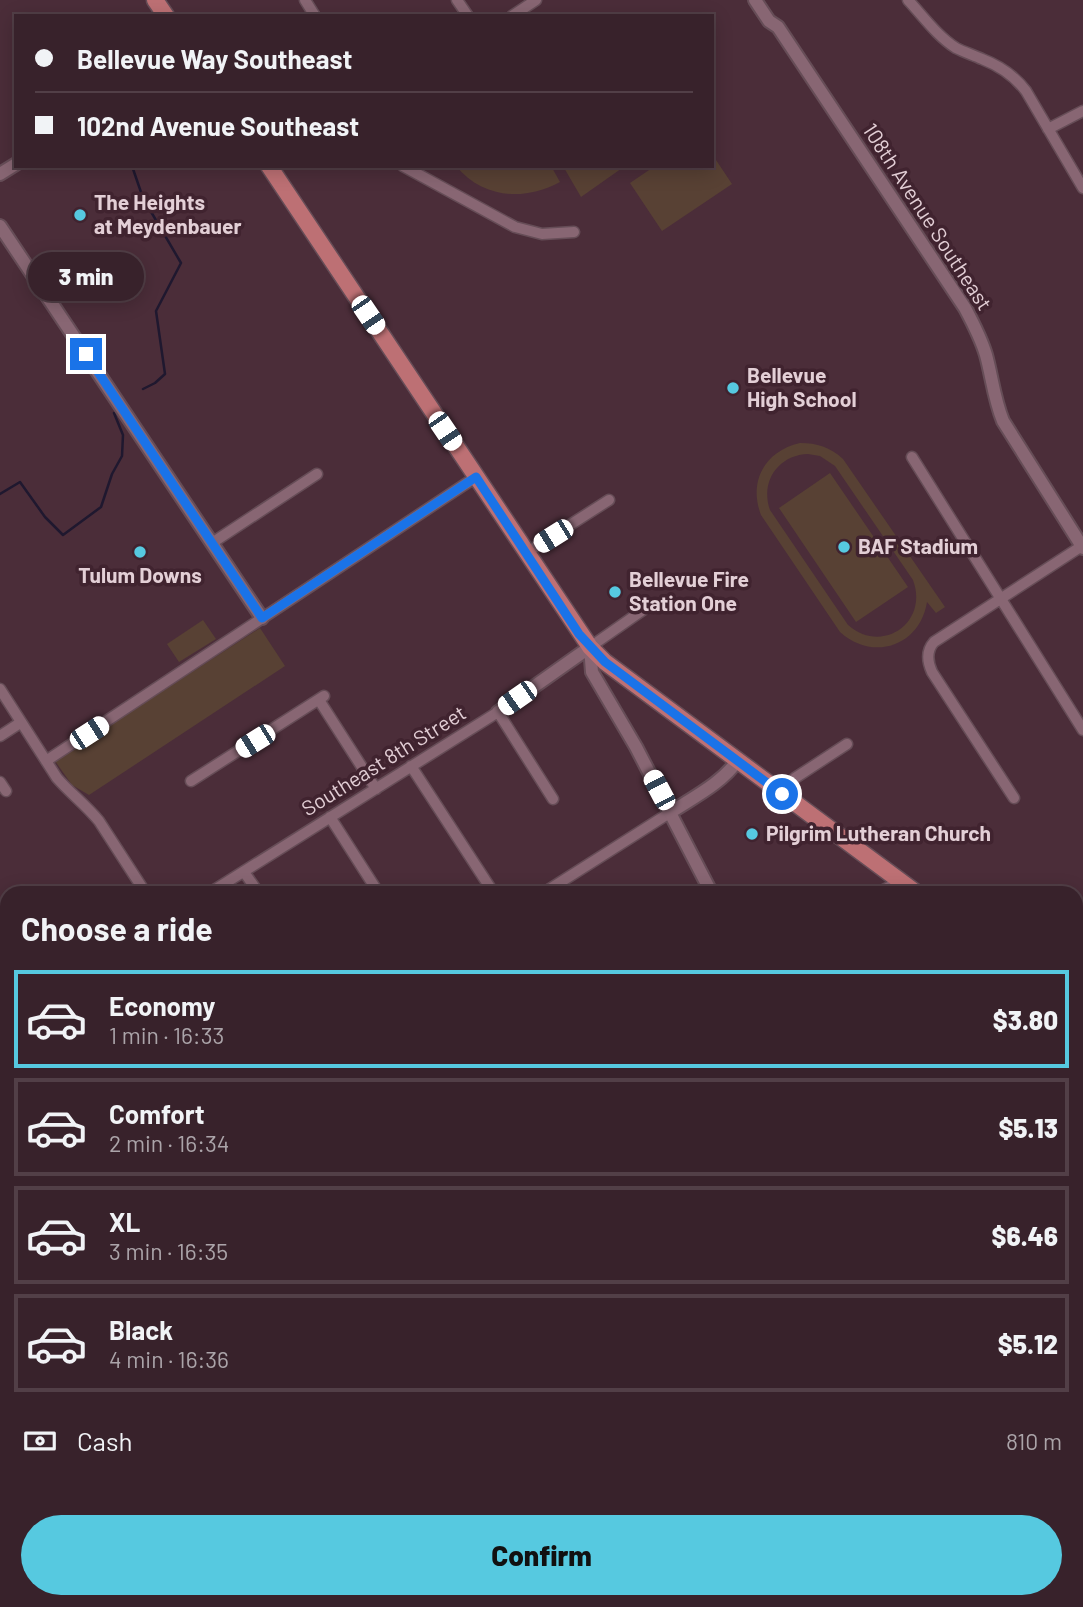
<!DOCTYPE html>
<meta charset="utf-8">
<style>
:root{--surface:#38222b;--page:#3f2a33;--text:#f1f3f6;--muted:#aba4a9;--line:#523f47;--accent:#56c9e0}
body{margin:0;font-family:Barlow,sans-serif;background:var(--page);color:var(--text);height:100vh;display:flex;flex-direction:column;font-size:26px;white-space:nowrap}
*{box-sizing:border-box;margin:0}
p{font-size:23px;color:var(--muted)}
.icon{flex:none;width:38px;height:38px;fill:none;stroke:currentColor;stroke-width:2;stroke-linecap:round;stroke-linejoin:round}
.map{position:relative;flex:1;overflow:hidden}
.side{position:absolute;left:0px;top:886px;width:1083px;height:723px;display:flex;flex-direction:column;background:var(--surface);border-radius:21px 21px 0 0;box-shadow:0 4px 18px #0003,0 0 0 2px var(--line)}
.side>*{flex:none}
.guide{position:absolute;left:14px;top:14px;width:700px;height:154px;border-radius:0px;box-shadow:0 4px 18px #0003,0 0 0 2px var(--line);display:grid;align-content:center;height:154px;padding:0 21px;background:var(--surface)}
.end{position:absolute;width:32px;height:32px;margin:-16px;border:9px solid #1a73e8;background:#fff;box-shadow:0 0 0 4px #fff}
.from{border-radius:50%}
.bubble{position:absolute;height:49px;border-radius:24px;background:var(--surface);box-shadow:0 4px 18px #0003,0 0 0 2px var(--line);font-size:23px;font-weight:800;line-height:49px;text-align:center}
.car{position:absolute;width:21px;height:42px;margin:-21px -10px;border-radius:9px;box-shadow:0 0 5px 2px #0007;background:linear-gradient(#fff 24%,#345 0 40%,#fff 0 76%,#345 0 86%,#fff 0)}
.guide b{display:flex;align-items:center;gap:24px;height:66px;font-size:26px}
.guide b+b{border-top:2px solid var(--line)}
.guide i{width:18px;height:18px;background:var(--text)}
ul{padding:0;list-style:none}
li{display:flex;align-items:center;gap:21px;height:98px;margin:0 14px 10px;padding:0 7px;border:4px solid var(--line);border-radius:0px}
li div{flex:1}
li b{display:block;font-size:26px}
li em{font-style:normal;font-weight:800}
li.active{border-color:var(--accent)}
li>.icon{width:63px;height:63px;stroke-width:1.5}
h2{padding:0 21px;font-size:32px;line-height:84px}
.pay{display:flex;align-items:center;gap:18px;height:77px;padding:0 21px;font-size:26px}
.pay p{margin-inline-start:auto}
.button{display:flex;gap:14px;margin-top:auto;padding:14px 21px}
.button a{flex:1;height:80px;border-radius:42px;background:var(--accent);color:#111;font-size:28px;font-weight:800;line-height:80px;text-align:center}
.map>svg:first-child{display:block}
.green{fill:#584134;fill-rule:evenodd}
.water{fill:#1f182f}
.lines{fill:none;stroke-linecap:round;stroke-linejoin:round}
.stream{stroke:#1f182f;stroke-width:2.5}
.minor-casing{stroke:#664d57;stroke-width:13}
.tertiary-casing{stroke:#664d57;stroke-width:16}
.primary-casing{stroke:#664d57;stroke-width:19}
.minor{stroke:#886673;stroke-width:10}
.tertiary{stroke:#886673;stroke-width:12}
.primary{stroke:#bd7074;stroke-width:16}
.route{stroke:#1a73e8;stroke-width:9}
.poi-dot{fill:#56c9e0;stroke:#40232f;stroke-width:2.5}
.labels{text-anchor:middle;stroke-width:7;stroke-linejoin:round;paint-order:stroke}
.poi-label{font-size:21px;font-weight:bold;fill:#e3cfd6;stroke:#40232f;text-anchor:start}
.street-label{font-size:21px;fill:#e3cfd6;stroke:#40232f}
</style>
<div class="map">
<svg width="1083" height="1607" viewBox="0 0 1083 1607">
<rect width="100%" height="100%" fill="#4b2d39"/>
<!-- green -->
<path class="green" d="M712 154 732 184 662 231 630 183 655 166H712Z
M456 166H551L560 182C525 201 483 199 456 166Z
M563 166H625L581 197Z
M800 443C817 443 830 447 843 459L945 607 936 613 927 602C920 646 873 662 840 632L761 515C748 481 765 451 800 443ZM808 454 820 456 835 466 913 580C929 623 882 655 848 625L770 510C760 482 778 455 808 454Z
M830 473 908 587 856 622 779 508Z
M203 620 216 639 179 662 167 644Z
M260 628 285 666 89 795 72 785 55 761Z
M7 1228V1548H0V1237Z"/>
<!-- water -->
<path class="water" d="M7 1492V1601H121L128 1607H0V1493Z"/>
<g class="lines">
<!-- stream -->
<path class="stream" d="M132 166 143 198 181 263 156 311 165 374 155 383 143 389
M0 494 20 482 45 517 63 535 101 507 112 474 122 456 123 435 114 413"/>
<defs>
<path id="minor" d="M305 0 315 16
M457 0 468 16
M908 0C923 16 937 36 956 48 964 52 973 55 982 59 1000 66 1014 75 1026 91L1083 188
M512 16 536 0
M1048 129 1083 111
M403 166 515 227 542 234 574 232
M912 457 1083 730
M212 543 317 474
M526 553 609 500
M590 647 643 610
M0 689 57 778C70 793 86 805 99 821L145 892
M319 700 376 789
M0 736 20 723
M46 761 476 477
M411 766 493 892
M191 781 324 696
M0 782 6 791
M782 795 795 778 847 744
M1014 798 932 672C927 661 926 651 934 642L1082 546
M330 817 378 892
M244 872 258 892
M211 892 498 712 553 799
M545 892 671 812
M880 892 900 881
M0 981H7
M0 1109 7 1118
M0 1126 7 1131
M1076 1145 1083 1140
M0 1317 7 1318
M419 1601 423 1607
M991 1601 995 1607
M480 1607 489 1601"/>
<path id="tertiary" d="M755 0 769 21 778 27 965 308C973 323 981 338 986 355 992 377 994 399 1003 421L1083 548
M0 174 16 164
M0 226 262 618
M590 647 592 672 636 747 711 892
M498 712 590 647
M671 812C694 797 722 783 738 760
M0 938 7 942
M1076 1369 1083 1364
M1076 1495 1083 1506
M548 1601 551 1607
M701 1607 710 1601"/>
<path id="primary" d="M155 0 166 16
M269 166 590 647 605 662 915 892
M1076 1021 1083 1027"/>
</defs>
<!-- minor casing -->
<use href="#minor" class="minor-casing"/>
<!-- tertiary casing -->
<use href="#tertiary" class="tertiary-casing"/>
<!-- primary casing -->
<use href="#primary" class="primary-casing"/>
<!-- minor -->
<use href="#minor" class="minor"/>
<!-- tertiary -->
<use href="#tertiary" class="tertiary"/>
<!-- primary -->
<use href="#primary" class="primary"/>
</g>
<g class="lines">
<!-- route -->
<path class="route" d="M86 354 262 618 476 477 579 634 605 662 782 794"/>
</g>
<!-- markers -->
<g class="poi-dot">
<circle cx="80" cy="215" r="7"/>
<circle cx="733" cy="388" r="7"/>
<circle cx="844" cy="547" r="7"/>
<circle cx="140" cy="552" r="7"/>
<circle cx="615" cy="592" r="7"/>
<circle cx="752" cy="834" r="7"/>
</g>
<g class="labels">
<!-- poi labels -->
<g class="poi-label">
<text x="94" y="210">The Heights<tspan x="94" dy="24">at Meydenbauer</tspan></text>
<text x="747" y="383">Bellevue<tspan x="747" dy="24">High School</tspan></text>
<text x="858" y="554">BAF Stadium</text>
<text x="140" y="583" text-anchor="middle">Tulum Downs</text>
<text x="629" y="587">Bellevue Fire<tspan x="629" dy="24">Station One</tspan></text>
<text x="766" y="841">Pilgrim Lutheran Church</text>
</g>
<!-- street labels -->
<g class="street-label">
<text transform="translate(927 217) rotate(57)" y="7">108th Avenue Southeast</text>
<text transform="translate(384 761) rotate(-32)" y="7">Southeast 8th Street</text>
</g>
</g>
</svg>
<i class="end from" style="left:782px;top:794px"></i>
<i class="end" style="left:86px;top:354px"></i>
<div class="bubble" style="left:28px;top:252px;width:116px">3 min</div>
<i class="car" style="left:368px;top:315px;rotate:146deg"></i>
<i class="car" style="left:445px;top:431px;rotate:146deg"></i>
<i class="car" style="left:553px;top:536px;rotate:238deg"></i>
<i class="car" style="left:517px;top:698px;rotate:235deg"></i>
<i class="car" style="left:89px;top:733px;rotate:57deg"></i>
<i class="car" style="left:255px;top:741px;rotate:238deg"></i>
<i class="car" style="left:659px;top:790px;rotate:332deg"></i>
<div class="guide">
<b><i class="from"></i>Bellevue Way Southeast</b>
<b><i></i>102nd Avenue Southeast</b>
</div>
<section class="side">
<h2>Choose a ride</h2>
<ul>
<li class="active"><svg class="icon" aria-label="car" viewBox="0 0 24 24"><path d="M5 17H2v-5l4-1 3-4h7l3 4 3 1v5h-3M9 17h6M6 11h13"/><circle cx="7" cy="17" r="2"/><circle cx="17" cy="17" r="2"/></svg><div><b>Economy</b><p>1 min · 16:33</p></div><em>$3.80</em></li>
<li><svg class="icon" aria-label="car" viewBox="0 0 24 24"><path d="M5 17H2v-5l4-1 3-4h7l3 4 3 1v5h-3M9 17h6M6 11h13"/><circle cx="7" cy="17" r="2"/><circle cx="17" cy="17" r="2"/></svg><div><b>Comfort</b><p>2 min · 16:34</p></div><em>$5.13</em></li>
<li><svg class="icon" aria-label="car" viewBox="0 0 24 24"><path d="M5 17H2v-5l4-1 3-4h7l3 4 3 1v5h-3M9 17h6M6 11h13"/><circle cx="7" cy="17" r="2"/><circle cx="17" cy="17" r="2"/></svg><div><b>XL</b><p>3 min · 16:35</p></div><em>$6.46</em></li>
<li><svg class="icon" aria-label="car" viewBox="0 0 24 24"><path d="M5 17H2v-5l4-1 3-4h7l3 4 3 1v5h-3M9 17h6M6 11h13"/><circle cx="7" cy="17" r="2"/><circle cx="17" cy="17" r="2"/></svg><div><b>Black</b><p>4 min · 16:36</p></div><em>$5.12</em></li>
</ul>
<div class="pay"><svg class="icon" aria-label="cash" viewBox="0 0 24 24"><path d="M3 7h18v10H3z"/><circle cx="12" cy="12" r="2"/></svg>Cash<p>810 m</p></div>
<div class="button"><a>Confirm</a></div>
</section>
</div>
